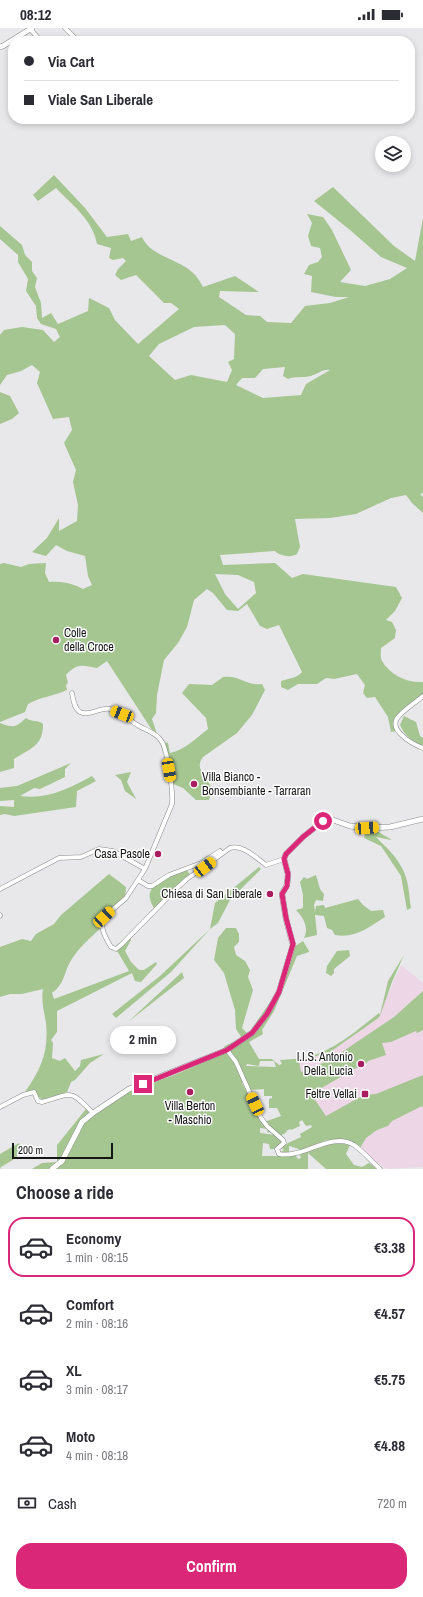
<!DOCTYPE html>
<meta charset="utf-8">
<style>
:root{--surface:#fff;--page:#f2f2f3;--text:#2b2b33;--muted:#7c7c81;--line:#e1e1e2;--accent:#db2777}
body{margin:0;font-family:"Archivo Narrow",sans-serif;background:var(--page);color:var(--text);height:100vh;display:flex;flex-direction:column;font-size:15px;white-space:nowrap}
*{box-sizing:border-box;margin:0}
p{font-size:13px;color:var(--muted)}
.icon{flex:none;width:22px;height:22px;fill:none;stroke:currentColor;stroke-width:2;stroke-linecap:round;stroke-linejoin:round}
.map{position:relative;height:1141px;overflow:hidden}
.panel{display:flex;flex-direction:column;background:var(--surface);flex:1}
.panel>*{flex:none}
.top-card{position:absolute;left:8px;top:8px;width:407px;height:88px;border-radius:16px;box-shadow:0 2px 6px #0003;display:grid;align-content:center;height:88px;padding:0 16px;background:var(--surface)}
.controls{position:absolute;left:375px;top:108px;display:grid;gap:8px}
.controls a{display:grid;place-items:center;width:36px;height:36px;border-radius:50%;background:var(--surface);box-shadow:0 2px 6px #0003;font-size:20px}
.scale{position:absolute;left:12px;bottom:10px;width:101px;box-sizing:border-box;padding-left:4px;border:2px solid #161617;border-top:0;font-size:11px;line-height:14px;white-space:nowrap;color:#161617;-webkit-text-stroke:3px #fff;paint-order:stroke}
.end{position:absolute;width:18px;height:18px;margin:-9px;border:5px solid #db2777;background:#fff;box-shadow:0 0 0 2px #fff}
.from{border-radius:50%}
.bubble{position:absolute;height:28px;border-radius:14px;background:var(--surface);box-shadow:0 2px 6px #0003;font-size:13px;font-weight:700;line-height:28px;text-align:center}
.car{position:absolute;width:12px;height:24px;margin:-12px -6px;border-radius:5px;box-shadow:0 0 3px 1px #0007;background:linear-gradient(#f5c518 24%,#345 0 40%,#f5c518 0 76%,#345 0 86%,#f5c518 0)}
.top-card b{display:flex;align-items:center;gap:14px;height:38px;font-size:15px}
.top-card b+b{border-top:1px solid var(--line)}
.top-card i{width:10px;height:10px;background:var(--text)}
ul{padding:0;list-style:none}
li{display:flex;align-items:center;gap:12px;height:60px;margin:0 8px 6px;padding:0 8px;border:2px solid transparent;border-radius:16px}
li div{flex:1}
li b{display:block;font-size:15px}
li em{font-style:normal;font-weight:700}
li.current{border-color:var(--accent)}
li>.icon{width:36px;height:36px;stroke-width:1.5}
h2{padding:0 16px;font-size:18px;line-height:48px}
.pay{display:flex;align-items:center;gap:10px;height:44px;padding:0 16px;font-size:15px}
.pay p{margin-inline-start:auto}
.primary-button{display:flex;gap:8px;margin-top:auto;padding:8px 16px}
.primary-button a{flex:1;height:46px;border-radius:16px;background:var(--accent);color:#fff;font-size:16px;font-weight:700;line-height:46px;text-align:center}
.status{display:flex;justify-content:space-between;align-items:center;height:28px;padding:0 20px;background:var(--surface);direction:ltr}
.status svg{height:11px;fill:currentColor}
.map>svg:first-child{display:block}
.education{fill:#edd7e6}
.green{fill:#a5c591;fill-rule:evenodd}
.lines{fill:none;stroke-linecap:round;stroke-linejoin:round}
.minor-casing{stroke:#898a8b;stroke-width:5}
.tertiary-casing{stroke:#898a8b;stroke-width:6}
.minor{stroke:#fff;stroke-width:4}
.tertiary{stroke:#fff;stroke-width:5}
.route{stroke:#db2777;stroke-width:5}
.poi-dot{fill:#a91d5e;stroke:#fff;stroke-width:1.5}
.labels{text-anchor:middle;stroke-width:3;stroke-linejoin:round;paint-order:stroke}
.poi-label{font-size:12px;fill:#161617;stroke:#fff;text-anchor:end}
</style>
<div class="status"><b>08:12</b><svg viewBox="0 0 49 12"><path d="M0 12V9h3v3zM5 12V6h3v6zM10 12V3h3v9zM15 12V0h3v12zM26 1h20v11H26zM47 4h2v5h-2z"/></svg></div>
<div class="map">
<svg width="423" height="1141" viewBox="0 0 423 1141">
<rect width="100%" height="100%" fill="#e8e8ea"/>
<!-- education -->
<path class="education" d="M401 937 423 955V1139L387 1141 375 1133 357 1117 344 1113 318 1078 307 1061 301 1046 298 1033 330 1024 377 991Z"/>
<!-- green -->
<path class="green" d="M54 147 85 180 107 209 128 206 131 213 142 209C150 228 178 231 192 244 197 248 200 254 203 259L235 248 259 264 220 263 219 269 246 287 260 288 267 294 291 295 305 278 330 275 349 269H336L311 264 312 248 304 246 309 237 318 234 322 229 320 220 311 218 308 208 312 195 307 186 323 189 332 202 351 242 340 254 365 258 390 251 407 240 381 229 350 202 314 173 333 159 394 218 415 233 423 190V465L420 466 423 469V485L412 475 406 467 391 470 356 486 330 490 295 491 300 519 297 526C291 530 280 528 275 523L220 527 223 537 275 535 292 550 303 546 396 559 402 570 395 583 386 592 392 594 396 602 395 610 381 620C381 624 380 629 382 633 390 647 407 655 423 654V666L394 692 396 703 391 704 388 689 375 669 367 670 363 665 365 657 357 646 334 651 326 650 317 656H298L288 662 281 659V653C288 651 297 650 302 644L279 597 267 601 260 598 247 576 238 583 227 582 213 565 207 561 194 572 187 599 178 615 164 632 157 667 156 685 152 691 157 706 152 702 107 633 97 640C82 637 77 635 66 647L68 655 66 657 67 662C54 668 40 669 28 676L25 684 0 694V536L4 535 21 539 29 536 46 535 45 545 49 554C61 553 72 555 83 561L92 557 88 548 85 528 67 523 56 517 46 528 32 524 47 510 59 490V503L77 493 78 477 73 454 76 442 64 415 72 402 69 389 53 391 37 355 40 344 32 337 21 343 7 347 0 357V307L4 302 22 299 43 302 54 314 60 309 56 301 41 296 37 290 36 278 26 263 28 251 18 234V227L0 211V198L22 217 25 227 32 234V243L37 250 35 259 41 275 42 290 51 285 58 296 88 283 89 270 109 280 115 292 138 316 179 281 171 275H164L136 247 121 252 115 247 118 241 126 233 123 230 113 232 109 230 111 220 97 216C93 192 72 177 56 160L38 173 33 167ZM225 297 235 306 234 331 228 334 232 342 227 354 191 347 175 352 149 328 159 316 194 299ZM285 339 283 348 288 351C295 348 303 350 311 348 318 346 322 341 330 342L306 356 301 367 263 370 236 357 242 350H255L263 341ZM215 546 238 547 254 554 256 565 238 581 225 566Z
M0 364 10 368 19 385 12 391 0 396Z
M223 649C241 647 245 658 262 656L265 662 252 687 237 705 203 729C194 741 206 746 210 757 212 761 210 768 209 772H196L183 760 171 755 165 714 168 715 170 725C185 722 196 710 208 701L206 690 182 665 189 656 212 657Z
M404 688 416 694 420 708 423 710V718C413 714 404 707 400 697Z
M26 690C32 695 38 691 43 696 43 718 31 720 14 731V740L0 744V695C14 700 15 700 26 690Z
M71 735 65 741V749L40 761 34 760 20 768C48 772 69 760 92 748L96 753 77 763 76 779 14 788 5 786 0 787V778L14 779V772L0 773V760L17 758Z
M131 744 127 754 136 771 125 763 121 752 115 747Z
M366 803H377L392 812 376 809C386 819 396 828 402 840 409 852 409 868 411 880L407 882 401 848 381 818 364 810Z
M259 839 261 841 230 872 218 895 210 901 171 944 116 990 112 986 160 948 210 901 215 875Z
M186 841 191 848 155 882C153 878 148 870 150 865 154 851 175 846 186 841Z
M109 846 126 859 125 870 101 891 102 899C90 910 78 920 70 934 64 945 64 957 52 965L54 971 129 943 116 921 131 907V912L125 923 131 934 139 942H144L156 934 157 936 141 954 135 953 132 945 57 983V1004L51 1012 53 1015 52 1030 60 1033 65 1030 75 1043 80 1038 81 1032 104 1026 90 1035 75 1052 71 1054 67 1064 42 1072 32 1062 25 1064C41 1041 49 1023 46 995 44 983 41 973 43 961L22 966H10L0 969V919L22 911 31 913 36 906 54 896 61 887Z
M316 847 320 861 324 866 323 873 316 872 314 877 315 884 316 878 324 877 325 880 358 871 363 877 371 883 383 882 385 889C369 899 355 911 335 907L332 902 327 900 324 888 315 887 317 907 304 910C309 900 304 890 296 882L303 880V867L300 854 304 849 307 851Z
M226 900H236L239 906V914L234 919 236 927 245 933 250 942 248 949 253 962 242 1000 248 1006 273 970 279 959 289 922 303 913 309 923V924L297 928 274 983 262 1002 263 1006 249 1014 259 1031H272L279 1037 282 1036 280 1032C289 1031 299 1031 308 1029 335 1022 357 1002 379 985L380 987 388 953 404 927 392 954 380 988 377 991 330 1024 299 1033 301 1044 330 1032 394 989 423 963V1002L417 1005 416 1003 391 1014 382 1015 386 1027 368 1033 366 1036 365 1035 311 1066 326 1088 364 1067 376 1066 423 1047V1080L422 1078 392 1093 388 1098 377 1102 366 1110 360 1120 343 1112H327L299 1123V1121L289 1118V1125H279L284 1122 282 1120 288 1115 301 1109 300 1106 312 1099 311 1097 306 1098 302 1092 299 1094 300 1098 291 1102 290 1101 286 1103 287 1104 280 1108 264 1094 281 1088 277 1080H269V1071L272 1070V1068H264V1061L248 1062 243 1052 242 1055 264 1097 273 1105 267 1104 268 1101 260 1100V1105L276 1107 283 1115 274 1121H270L269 1116 263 1115 262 1128H296L298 1131 301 1130 300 1127C318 1117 329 1113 350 1117L346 1126 354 1137 362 1139 369 1135 377 1141H326L308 1125V1141H32L42 1135 57 1134V1117L86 1081 95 1087 131 1063 179 1045 218 1028 225 1018 242 1010 236 1001 235 982 224 945 214 932 218 910ZM260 1033H274L276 1039 246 1038 247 1036 259 1038Z
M349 922 350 928 334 941V945L331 948 326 945 327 938 337 923Z
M182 944 184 950 128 994Z
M19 1115 22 1120 16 1130 1 1139 0 1141V1126Z"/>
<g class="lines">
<defs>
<path id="minor" d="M65 0 78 13
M30 1 41 13
M72 665C73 671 74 680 80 684 89 689 100 679 110 681 121 684 129 692 139 698 146 702 154 704 160 711 168 720 173 763 172 776L145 841 126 870 104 889C99 900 106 910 111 919L116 921 121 917 176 861 187 851 230 820C243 816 256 830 266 837L284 831
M423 668C415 675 406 680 399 688 386 701 412 716 423 720
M138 852 148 858H152L169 847 201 835 220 823
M0 861 59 830 81 829 99 821 113 823 145 841
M0 887V888
M227 1022 236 1034 261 1090 267 1098 283 1112 284 1115 277 1121 279 1126C303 1131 331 1103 354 1117 363 1123 372 1134 380 1141
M0 1079 23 1067 34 1064 38 1073 42 1074C74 1065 69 1061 93 1085"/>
<path id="tertiary" d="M0 19 3 18 32 0
M52 1141 62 1133 82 1094 93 1085 129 1061 227 1022 252 1005 267 986 279 964 293 917 286 891 282 866 287 857 288 846 284 831 286 826 303 809 323 793 333 792 350 798 367 800 390 799 423 791"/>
</defs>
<!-- minor casing -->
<use href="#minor" class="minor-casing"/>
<!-- tertiary casing -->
<use href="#tertiary" class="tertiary-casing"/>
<!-- minor -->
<use href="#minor" class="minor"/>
<!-- tertiary -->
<use href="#tertiary" class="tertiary"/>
</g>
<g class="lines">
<!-- route -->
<path class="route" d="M143 1056 227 1022 252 1005 267 986 279 964 293 916 286 890 282 866 287 858 288 846 284 831 286 826 303 809 323 793"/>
</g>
<!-- markers -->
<g class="poi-dot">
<circle cx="56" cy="612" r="4"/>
<circle cx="194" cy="756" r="4"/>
<circle cx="158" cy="826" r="4"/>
<circle cx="270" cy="866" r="4"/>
<circle cx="361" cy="1036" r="4"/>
<circle cx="190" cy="1064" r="4"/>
<rect x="361" y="1062" width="8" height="8" rx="2"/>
</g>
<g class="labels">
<!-- poi labels -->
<g class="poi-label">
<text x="64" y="609" text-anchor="start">Colle<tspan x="64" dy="14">della Croce</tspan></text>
<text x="202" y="753" text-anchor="start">Villa Bianco -<tspan x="202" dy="14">Bonsembiante - Tarraran</tspan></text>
<text x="150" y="830">Casa Pasole</text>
<text x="262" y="870">Chiesa di San Liberale</text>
<text x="353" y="1033">I.I.S. Antonio<tspan x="353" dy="14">Della Lucia</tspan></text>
<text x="357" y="1070">Feltre Vellai</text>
<text x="190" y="1082" text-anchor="middle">Villa Berton<tspan x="190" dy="14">- Maschio</tspan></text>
</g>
</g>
</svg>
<div class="controls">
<a><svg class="icon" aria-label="layers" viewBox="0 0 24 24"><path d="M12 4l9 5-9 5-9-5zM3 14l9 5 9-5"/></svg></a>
</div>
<div class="scale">200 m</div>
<i class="end from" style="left:323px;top:793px"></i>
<i class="end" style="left:143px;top:1056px"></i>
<div class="bubble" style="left:110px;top:998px;width:66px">2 min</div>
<i class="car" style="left:122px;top:686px;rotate:291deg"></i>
<i class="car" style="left:169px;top:742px;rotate:170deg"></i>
<i class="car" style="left:367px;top:800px;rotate:86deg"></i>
<i class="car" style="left:205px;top:839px;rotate:53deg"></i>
<i class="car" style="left:104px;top:889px;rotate:47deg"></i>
<i class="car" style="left:255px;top:1076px;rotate:335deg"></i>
<div class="top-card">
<b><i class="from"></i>Via Cart</b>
<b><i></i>Viale San Liberale</b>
</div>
</div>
<section class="panel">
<h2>Choose a ride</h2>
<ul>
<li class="current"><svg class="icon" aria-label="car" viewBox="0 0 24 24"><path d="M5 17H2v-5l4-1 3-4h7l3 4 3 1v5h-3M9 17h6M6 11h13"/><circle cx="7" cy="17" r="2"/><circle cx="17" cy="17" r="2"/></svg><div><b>Economy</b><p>1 min · 08:15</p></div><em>€3.38</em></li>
<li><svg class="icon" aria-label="car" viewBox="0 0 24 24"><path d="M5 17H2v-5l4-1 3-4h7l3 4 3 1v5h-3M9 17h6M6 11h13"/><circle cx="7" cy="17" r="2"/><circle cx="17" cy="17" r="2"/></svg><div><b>Comfort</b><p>2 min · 08:16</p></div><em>€4.57</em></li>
<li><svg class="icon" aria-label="car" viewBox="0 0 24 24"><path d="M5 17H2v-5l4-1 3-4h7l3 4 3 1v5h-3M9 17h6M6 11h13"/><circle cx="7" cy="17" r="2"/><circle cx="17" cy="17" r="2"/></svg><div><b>XL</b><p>3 min · 08:17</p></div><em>€5.75</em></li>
<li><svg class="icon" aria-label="car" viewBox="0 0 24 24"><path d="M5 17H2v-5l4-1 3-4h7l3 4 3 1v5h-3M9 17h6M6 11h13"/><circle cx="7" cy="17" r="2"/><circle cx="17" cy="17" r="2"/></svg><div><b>Moto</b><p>4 min · 08:18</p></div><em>€4.88</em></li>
</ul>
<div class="pay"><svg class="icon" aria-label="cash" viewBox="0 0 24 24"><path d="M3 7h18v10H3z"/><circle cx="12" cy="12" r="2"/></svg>Cash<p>720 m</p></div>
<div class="primary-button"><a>Confirm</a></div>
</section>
